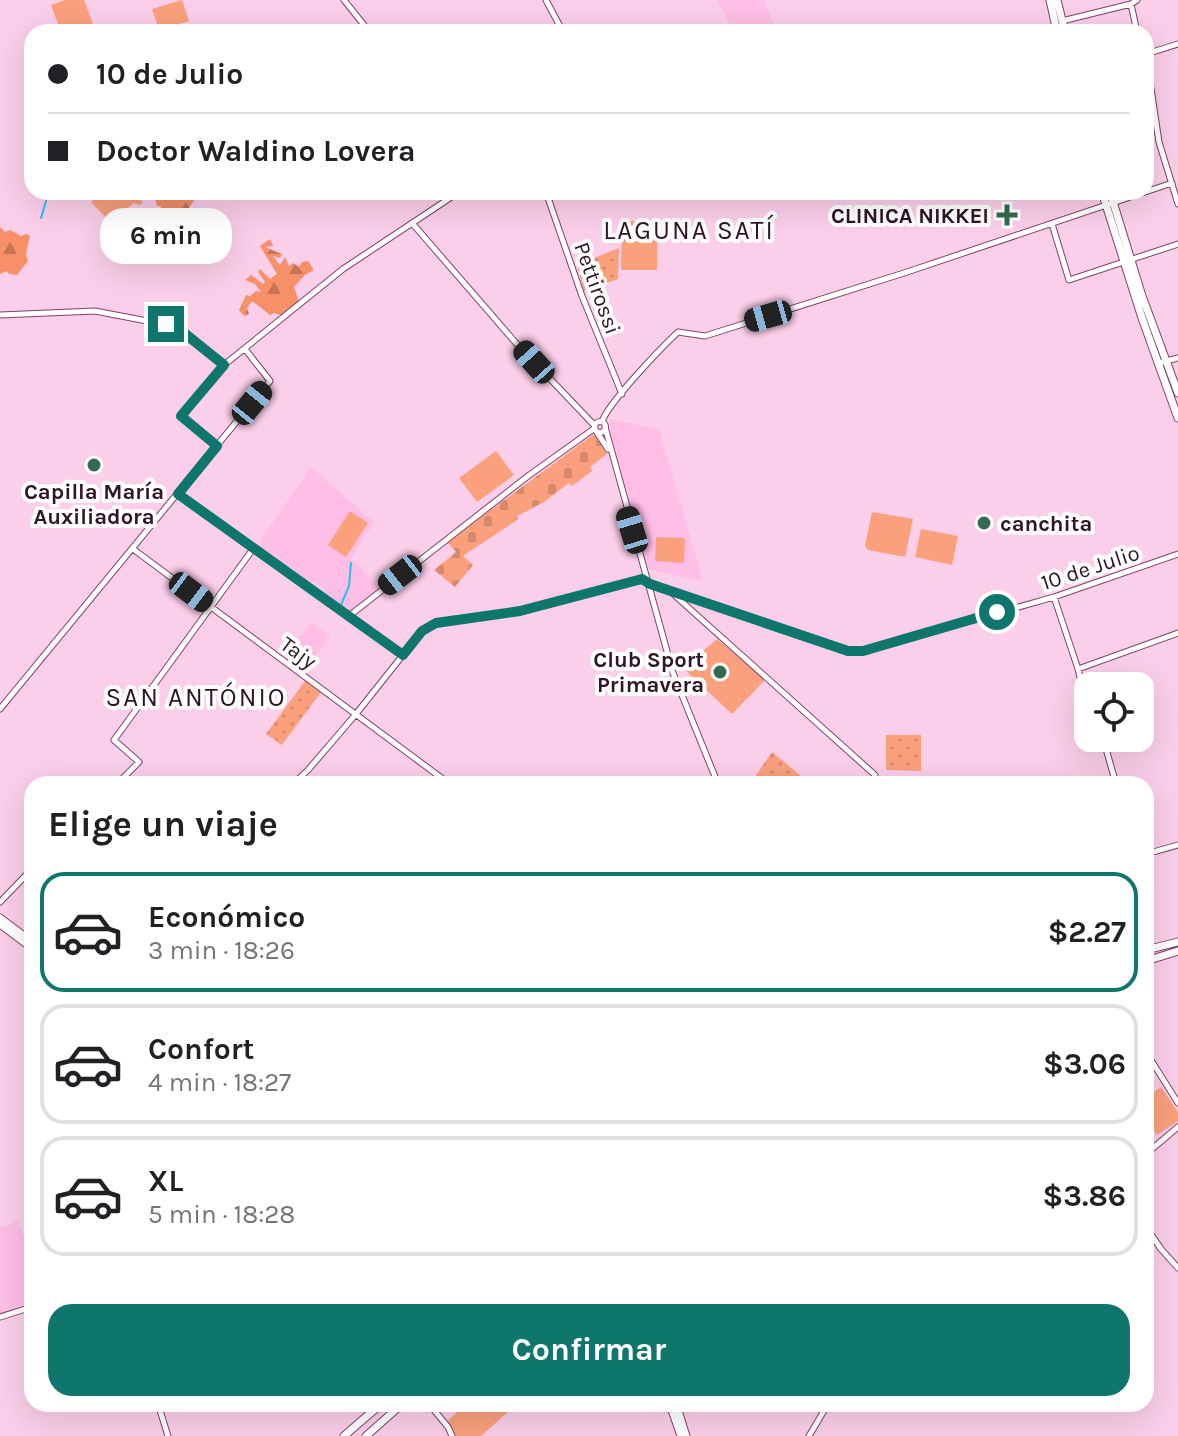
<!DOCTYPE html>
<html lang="es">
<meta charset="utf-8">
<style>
:root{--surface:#fff;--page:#f6f6f6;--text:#202124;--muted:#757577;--line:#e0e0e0;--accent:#0f766e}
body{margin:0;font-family:Karla,sans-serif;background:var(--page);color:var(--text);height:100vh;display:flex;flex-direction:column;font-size:30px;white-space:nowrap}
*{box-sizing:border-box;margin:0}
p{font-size:26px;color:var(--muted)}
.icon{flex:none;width:44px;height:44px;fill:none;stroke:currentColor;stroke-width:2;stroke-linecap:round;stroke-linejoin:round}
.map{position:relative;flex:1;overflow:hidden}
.sheet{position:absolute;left:24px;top:776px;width:1130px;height:636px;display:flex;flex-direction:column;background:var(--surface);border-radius:24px;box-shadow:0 8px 32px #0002}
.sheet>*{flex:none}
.hud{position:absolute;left:24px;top:24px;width:1130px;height:176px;border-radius:24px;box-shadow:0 8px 32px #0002;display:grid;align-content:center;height:176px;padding:0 24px;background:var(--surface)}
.controls{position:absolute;left:1074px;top:672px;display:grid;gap:16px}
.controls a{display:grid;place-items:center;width:80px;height:80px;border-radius:16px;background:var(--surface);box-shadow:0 8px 32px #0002;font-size:40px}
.end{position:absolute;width:36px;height:36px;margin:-18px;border:10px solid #0f766e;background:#fff;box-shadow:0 0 0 4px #fff}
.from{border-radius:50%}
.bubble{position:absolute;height:56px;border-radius:24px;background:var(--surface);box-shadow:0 8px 32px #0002;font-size:26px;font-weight:700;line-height:56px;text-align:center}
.car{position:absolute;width:24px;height:48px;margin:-24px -12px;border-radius:10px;box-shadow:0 0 6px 2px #0007;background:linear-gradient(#222 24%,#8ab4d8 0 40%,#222 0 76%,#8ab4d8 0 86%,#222 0)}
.hud b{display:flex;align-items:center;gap:28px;height:76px;font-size:30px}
.hud b+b{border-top:2px solid var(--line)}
.hud i{width:20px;height:20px;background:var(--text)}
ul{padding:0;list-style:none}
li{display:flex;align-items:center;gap:24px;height:120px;margin:0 16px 12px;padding:0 8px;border:4px solid var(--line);border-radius:24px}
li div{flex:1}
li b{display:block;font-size:30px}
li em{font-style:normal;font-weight:700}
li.active{border-color:var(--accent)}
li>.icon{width:72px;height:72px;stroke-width:1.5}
h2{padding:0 24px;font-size:36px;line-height:96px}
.primary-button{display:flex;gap:16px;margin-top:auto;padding:16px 24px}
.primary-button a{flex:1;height:92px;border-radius:24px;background:var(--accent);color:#fff;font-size:32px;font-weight:700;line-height:92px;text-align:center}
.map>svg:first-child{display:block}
.built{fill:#febee5}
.green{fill:#faa07d}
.forest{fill:url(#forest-firs)}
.cemetery{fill:url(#cemetery-stones)}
.park{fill:url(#park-dots)}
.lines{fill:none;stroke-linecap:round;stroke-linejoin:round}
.stream{stroke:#23c3ed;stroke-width:2}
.secondary-casing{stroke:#80426b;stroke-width:7}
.highway-casing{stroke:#80426b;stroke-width:9}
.secondary{stroke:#fff;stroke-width:5}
.highway{stroke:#fff;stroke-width:7}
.route{stroke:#0f766e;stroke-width:10}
.poi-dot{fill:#346a51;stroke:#fefefe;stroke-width:3}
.labels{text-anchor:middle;stroke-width:8;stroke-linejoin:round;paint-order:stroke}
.poi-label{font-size:22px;font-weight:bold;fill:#2f1526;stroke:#fefefe;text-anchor:end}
.street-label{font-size:22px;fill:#2f1526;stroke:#fefefe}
.quarter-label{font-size:26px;letter-spacing:2px;fill:#2f1526;stroke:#fefefe}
</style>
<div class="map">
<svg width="1178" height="1436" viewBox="0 0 1178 1436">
<defs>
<pattern id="forest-firs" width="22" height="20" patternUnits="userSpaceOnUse" patternTransform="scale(2)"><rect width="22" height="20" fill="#f59069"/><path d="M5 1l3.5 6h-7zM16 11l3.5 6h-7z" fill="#c77456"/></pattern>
<pattern id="cemetery-stones" width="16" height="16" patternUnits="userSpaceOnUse" patternTransform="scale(2)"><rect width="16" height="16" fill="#faa07d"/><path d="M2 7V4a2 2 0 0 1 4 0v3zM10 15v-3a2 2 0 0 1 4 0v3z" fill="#d7896c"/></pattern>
<pattern id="park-dots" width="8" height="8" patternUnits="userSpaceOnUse" patternTransform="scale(2)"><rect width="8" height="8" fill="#faa07d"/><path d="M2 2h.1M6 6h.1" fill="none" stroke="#d7896c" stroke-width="1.8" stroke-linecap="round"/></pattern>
</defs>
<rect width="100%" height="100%" fill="#fbcee9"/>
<!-- built -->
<path class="built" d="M717 0H763L778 32H734Z
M611 419 659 430 703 581 647 569 612 447 609 422Z
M311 467 374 522 351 559 379 586 378 589 350 613 325 595 324 588 314 581 308 583 290 567 287 568 257 546Z
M311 622 330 636 304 672 285 658Z
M18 1221 32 1260V1303L0 1314V1228Z"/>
<!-- green -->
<path class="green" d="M65 0H84L96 32H61L51 5Z
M182 0 189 21 159 30 152 9Z
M103 192H133L143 202 140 205 134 203 120 214 113 225 91 202Z
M622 221 657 222V270H621Z
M496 451 514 475 477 502 459 478Z
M350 511 368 523 346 557 328 545Z
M872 512 913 519 905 557 868 550 865 546Z
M921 529 958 536 952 565 915 557Z
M656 537 685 538 684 563 655 561Z
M717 639 765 680 732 714 683 668Z
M1161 1087 1178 1112V1121L1157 1135 1146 1119V1097Z
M467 1404H517L481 1436H455L448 1420Z"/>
<!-- forest -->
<path class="forest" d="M149 192H195V199L189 208 179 210V215L173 220 167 217 160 206H157L155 198Z
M0 227 5 232 10 230 21 236 27 234 30 236 26 254 28 261 17 275 9 274 7 271 0 274Z
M270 239 273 246 265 247 282 254 280 258 273 256 280 265 285 257 289 266 293 263 299 267 302 262 308 261 314 270 305 275 294 287 299 302 290 315 282 316 275 313 270 315 252 301 247 308 249 314 244 316 239 310 246 295 250 296 256 291 261 292 255 284 245 280 251 275 263 284 265 282 258 272 260 269 270 279 277 274 260 246Z"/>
<!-- cemetery -->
<path class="cemetery" d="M594 434 607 454 590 467 592 471 572 486 569 483 544 502 517 516 518 519C501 532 481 543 463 556L473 565 455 587 434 570 456 552 447 542Z"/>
<!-- park -->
<path class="park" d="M619 248 618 279 584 291 577 265Z
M305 681 321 692 282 745 266 734Z
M886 735H921V771L886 770Z
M772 752 800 775 797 784H750Z"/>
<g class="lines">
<!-- stream -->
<path class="stream" d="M41 218 47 198
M341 605 349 586 351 563"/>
<defs>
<path id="secondary" d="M344 0 364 25 365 32
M546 0 563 32
M1131 4 1137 32
M1062 21 1131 4 1137 0
M1146 54 1178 44
M1146 55 1159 142 1178 204
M546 192 582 296 622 394
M412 223 516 343 595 426
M1052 224 1069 280 1178 244
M0 315 95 311 173 326 224 365
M1159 363 1178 358
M594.5 427a5.5 5.5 0 1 1 11 0a5.5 5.5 0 1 1-11 0Z
M602 422C607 404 662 347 678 332L705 336 904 273 1172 183
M605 427 673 673 718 784
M596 431 608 449
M217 446 181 416 224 365 343 269 459 192
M178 494 403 655
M133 549 447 782 445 784
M671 592 875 775V784
M1054 597 1078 669 1088 711
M349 616 528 476 595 428
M1078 669 1178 633
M0 709 270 381 245 349
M1103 738 1116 784
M117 784 139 762 114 740 253 549
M293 784 308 770 356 714 422 631 436 623 520 611 642 579 650 584 842 649 863 651 1054 597 1178 554
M1146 854 1178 845
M0 902 32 869
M1146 1052 1178 1103
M1146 1154 1178 1127
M1146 1227 1161 1249 1178 1268
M0 1317 32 1307
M158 1404 168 1436
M429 1404 448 1427 452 1436
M809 1436 828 1404"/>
<path id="highway" d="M1050 0 1057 32
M1057 0 1065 32
M1102 192 1142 318 1178 418
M1110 192 1142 296 1178 393
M0 918 32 942
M0 924 32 948
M1146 950 1178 942
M1146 961 1178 951
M670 1404 681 1436
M676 1404 686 1436
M344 1436 381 1404
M366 1436 402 1404"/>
</defs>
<!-- secondary casing -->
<use href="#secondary" class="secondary-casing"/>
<!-- highway casing -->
<use href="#highway" class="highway-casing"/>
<!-- secondary -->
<use href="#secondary" class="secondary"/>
<!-- highway -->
<use href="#highway" class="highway"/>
</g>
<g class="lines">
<!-- route -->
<path class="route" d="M166 324 178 328 224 365 181 416 217 446 178 494 403 655 422 631 436 623 520 611 642 579 650 584 848 651H863L997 612"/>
</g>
<!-- markers -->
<g class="poi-dot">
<path d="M1003 203h8v8h8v8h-8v8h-8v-8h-8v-8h8z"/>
<circle cx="94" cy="465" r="8"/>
<circle cx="984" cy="523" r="8"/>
<circle cx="720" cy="672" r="8"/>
</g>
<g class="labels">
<!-- poi labels -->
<g class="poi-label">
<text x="989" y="223">CLINICA NIKKEI</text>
<text x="94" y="499" text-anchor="middle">Capilla María<tspan x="94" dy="25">Auxiliadora</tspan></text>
<text x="1000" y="531" text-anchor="start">canchita</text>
<text x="704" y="667">Club Sport<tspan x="704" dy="25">Primavera</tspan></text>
</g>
<!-- street labels -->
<g class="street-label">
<text transform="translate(598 288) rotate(70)" y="8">Pettirossi</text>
<text transform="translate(1090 567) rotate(-18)" y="8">10 de Julio</text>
<text transform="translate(299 652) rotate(36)" y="8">Tajy</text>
</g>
<!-- quarter labels -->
<g class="quarter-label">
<text x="689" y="239">LAGUNA SATÍ</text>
<text x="196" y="706">SAN ANTÓNIO</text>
</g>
</g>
</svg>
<div class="controls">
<a><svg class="icon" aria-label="locate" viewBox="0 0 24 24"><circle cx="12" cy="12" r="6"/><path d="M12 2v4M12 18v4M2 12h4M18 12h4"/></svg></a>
</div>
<i class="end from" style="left:997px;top:612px"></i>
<i class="end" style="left:166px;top:324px"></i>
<div class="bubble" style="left:100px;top:208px;width:132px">6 min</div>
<i class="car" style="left:768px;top:316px;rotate:254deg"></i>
<i class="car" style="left:534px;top:362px;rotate:318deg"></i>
<i class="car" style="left:252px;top:403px;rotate:39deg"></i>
<i class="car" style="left:632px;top:530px;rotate:343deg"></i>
<i class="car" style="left:400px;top:575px;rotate:232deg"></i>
<i class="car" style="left:191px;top:592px;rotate:127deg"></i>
<div class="hud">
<b><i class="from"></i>10 de Julio</b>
<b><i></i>Doctor Waldino Lovera</b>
</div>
<section class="sheet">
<h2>Elige un viaje</h2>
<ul>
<li class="active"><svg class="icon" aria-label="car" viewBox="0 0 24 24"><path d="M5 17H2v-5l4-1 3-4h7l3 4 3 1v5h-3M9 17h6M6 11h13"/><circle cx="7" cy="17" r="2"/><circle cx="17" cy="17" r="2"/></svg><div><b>Económico</b><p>3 min · 18:26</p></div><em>$2.27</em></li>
<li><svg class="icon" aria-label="car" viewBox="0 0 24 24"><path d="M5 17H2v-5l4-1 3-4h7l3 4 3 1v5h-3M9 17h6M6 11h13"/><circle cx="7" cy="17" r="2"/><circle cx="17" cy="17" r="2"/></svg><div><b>Confort</b><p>4 min · 18:27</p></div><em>$3.06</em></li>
<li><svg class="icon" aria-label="car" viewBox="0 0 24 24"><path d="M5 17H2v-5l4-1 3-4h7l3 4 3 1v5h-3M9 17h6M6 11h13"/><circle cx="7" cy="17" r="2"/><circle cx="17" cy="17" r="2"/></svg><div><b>XL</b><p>5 min · 18:28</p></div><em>$3.86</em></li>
</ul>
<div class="primary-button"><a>Confirmar</a></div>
</section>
</div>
